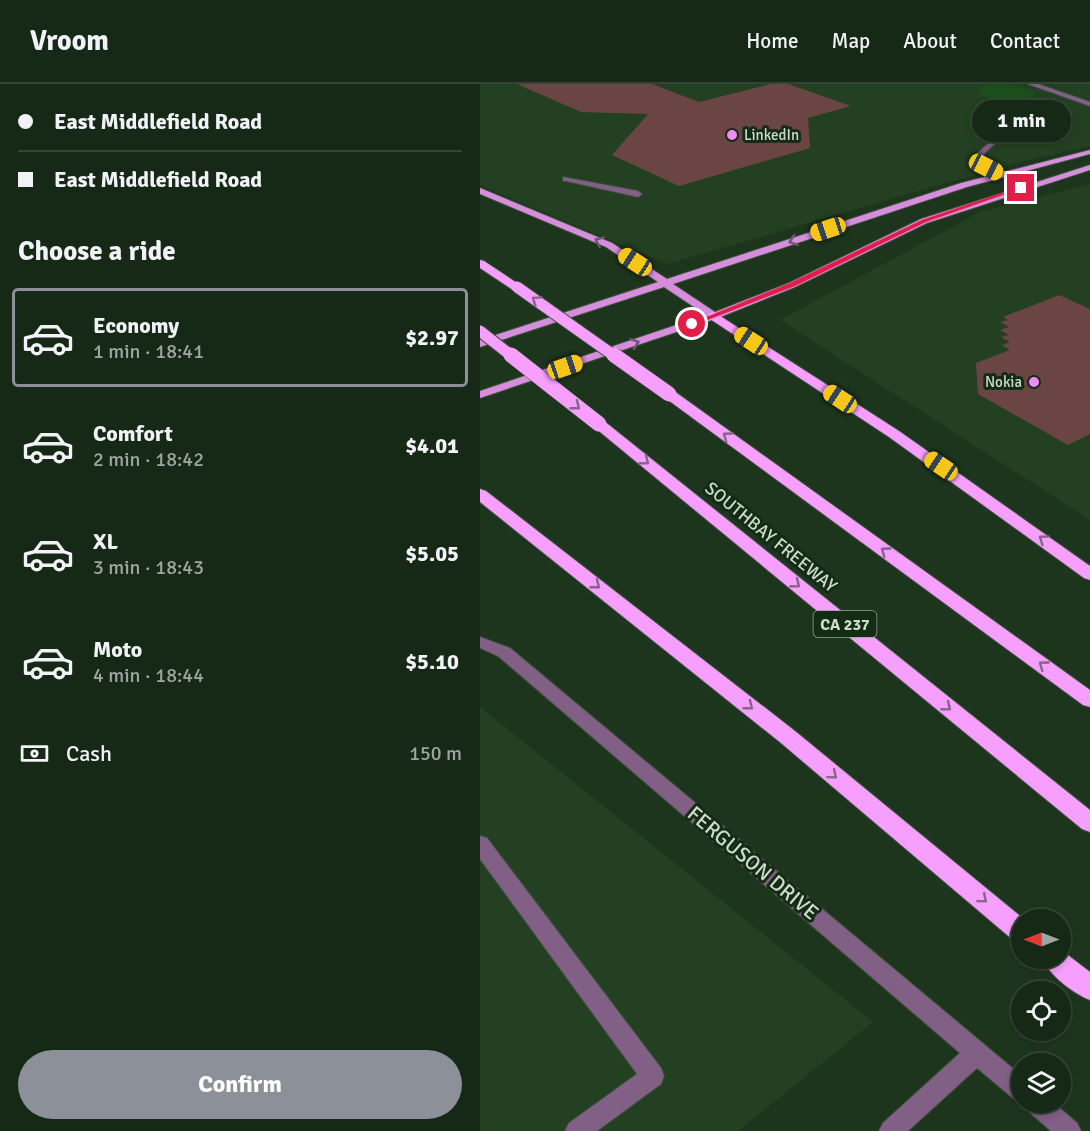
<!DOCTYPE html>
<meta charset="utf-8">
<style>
:root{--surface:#162816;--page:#233423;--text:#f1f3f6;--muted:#9ea6a1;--line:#354435;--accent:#8c9099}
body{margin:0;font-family:Signika,sans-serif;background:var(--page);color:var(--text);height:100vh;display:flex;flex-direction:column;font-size:22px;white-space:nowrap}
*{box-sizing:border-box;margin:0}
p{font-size:20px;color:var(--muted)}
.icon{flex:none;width:33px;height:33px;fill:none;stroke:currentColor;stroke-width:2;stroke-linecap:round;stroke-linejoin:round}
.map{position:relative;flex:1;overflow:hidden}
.sheet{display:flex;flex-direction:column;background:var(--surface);width:480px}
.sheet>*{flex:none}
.hud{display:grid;align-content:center;height:132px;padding:0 18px;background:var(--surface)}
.needle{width:39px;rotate:270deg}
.controls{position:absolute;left:531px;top:825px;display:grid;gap:12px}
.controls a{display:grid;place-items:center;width:60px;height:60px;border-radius:50%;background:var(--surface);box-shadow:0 3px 9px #0003,0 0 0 2px var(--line);font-size:30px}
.end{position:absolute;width:27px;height:27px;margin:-14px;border:8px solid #e11d48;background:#fff;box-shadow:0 0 0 3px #fff}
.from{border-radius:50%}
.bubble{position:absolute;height:42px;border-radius:21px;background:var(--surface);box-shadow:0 3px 9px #0003,0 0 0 2px var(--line);font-size:20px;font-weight:700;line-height:42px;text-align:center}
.car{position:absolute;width:18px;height:36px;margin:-18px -9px;border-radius:8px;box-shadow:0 0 4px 2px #0007;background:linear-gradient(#f5c518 24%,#345 0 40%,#f5c518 0 76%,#345 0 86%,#f5c518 0)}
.hud b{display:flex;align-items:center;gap:21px;height:57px;font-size:22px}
.hud b+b{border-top:2px solid var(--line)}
.hud i{width:15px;height:15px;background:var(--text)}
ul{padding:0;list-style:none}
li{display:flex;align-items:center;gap:18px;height:99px;margin:0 12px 9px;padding:0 6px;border:3px solid transparent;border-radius:6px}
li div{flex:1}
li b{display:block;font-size:22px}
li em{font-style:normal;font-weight:700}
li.active{border-color:var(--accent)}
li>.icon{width:54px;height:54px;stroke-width:1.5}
h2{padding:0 18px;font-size:27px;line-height:72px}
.pay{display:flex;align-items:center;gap:15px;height:66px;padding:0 18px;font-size:22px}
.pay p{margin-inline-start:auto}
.primary-button{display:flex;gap:12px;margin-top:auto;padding:12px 18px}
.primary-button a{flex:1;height:69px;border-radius:36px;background:var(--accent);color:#fff;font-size:24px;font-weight:700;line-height:69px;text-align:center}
header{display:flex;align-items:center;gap:36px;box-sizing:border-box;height:84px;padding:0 30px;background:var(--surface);border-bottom:2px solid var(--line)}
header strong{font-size:28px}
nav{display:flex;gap:33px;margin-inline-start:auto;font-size:21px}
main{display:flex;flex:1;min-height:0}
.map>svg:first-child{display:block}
.built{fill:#244023}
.green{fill:#1a4f1b}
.building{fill:#6a4543}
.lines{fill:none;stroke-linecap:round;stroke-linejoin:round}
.minor-casing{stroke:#3a5039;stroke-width:2}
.major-casing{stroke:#3a5039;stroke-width:2}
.highway-casing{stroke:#3a5039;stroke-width:2}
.minor{fill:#825f85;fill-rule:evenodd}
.major{fill:#d58ddc;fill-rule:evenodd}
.highway{fill:#f69ffe;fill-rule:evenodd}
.highway-bridge-far1-casing{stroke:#3a5039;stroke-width:13;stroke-linecap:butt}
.highway-bridge-casing{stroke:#3a5039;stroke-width:16;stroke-linecap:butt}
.highway-bridge-far1{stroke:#f69ffe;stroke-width:11}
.highway-bridge{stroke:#f69ffe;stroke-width:15}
.oneway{stroke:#6b576e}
.oneway2{stroke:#856589}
.route{fill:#e11d48}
.poi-dot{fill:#ee8cf8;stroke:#142b14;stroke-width:2}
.labels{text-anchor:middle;stroke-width:6;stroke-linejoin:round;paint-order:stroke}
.far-poi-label{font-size:15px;fill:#cedccd;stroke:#142b14;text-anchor:start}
.shield{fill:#142b14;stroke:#96a796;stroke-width:1.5}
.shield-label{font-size:16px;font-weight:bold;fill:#cedccd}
.street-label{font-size:18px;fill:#cedccd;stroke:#142b14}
.near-street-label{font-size:21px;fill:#cedccd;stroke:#142b14}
</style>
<header>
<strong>Vroom</strong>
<nav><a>Home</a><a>Map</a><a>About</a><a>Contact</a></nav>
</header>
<main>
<section class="sheet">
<div class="hud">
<b><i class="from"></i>East Middlefield Road</b>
<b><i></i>East Middlefield Road</b>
</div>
<h2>Choose a ride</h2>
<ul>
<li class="active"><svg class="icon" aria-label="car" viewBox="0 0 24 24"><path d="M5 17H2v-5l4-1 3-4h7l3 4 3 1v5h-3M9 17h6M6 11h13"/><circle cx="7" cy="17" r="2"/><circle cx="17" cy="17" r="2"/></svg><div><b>Economy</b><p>1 min · 18:41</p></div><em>$2.97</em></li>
<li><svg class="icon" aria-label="car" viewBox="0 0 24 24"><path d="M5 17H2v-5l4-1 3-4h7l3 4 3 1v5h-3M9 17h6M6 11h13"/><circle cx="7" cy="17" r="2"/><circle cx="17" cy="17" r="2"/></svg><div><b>Comfort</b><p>2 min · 18:42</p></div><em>$4.01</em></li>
<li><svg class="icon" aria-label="car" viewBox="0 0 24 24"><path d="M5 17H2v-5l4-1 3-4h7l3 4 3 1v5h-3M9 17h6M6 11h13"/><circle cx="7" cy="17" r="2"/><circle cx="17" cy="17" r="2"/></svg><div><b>XL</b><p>3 min · 18:43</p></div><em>$5.05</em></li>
<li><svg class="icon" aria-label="car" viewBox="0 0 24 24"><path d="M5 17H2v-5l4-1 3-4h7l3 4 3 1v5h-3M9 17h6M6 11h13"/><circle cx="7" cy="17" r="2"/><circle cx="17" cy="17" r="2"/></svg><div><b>Moto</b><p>4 min · 18:44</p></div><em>$5.10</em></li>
</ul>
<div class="pay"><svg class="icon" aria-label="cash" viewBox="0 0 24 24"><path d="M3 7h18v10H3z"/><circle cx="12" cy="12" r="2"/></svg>Cash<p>150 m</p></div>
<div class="primary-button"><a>Confirm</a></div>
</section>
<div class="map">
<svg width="610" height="1047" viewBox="0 0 610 1047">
<rect width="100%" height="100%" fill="#1e351d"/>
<!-- built -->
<path class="built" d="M0 0H610V62L533 80 187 180 0 101Z
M610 100V436L300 236 500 128Z
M0 623 393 938 258 1047H0Z"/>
<!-- green -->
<path class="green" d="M509 0C525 0 543 0 554 10 542 28 510 20 497 7L501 2Z"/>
<!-- building -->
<path class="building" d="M37 0H172L219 18 291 0H308L371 22 328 34 330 64 199 102 132 71 168 30 101 28Z
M579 211 610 225V350L588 361 498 310 496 279 530 266 522 261 530 258 521 253 529 251 520 246 529 243 520 238 528 236 523 233Z"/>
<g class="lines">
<defs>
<path id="minor" d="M548 0H558L610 18V22Z
M531 21 540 29V36C530 53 510 59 500 76L524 88 525 90 521 92 492 77C502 59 533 47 533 30L527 23Z
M83 93 158 107 162 110 158 113 86 97H83Z
M0 553 30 564 542 992V1018L534 1015 497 984 428 1047H399L403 1039 480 969 18 572 0 564Z
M0 752 7 754 181 984 184 992 181 1000 117 1047H85L89 1039 157 990 0 775Z
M544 1018H573L597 1039 601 1047H571L547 1026Z"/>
<path id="major" d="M610 66V70L487 103 193 200 235 228 309 199 441 135 610 81V86L447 139 315 203 238 234 0 314V307L226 231 184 203 0 263V256L178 198 126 163 0 110V104L132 159 187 195 481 99Z"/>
<path id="highway" d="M0 176 4 177 43 203 41 206H33L0 184Z
M234 228 419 347 610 482V496L604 494 409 353 230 235 228 232 230 229Z
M189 306 194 307 610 606V623L603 621 184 313 182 310Z
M119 336 124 337 610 726V748L602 745 114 343 112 340 114 337Z
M0 405 6 407 315 647 545 836H542V859L533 856 301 659 0 418Z
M580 865 610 888V916C594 910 569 891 562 874H580Z"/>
</defs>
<!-- minor casing -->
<use href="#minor" class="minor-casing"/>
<!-- major casing -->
<use href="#major" class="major-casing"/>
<!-- highway casing -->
<use href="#highway" class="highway-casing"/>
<!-- minor -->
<use href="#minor" class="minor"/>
<!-- major -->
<use href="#major" class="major"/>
<!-- highway -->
<use href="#highway" class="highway"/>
<defs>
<path id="highway-bridge-far1" d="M37 203 136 273
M0 247 33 273"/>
<path id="highway-bridge" d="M31 271 119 340
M134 271 189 310"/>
</defs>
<!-- highway-bridge-far1 casing -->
<use href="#highway-bridge-far1" class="highway-bridge-far1-casing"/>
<!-- highway-bridge casing -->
<use href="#highway-bridge" class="highway-bridge-casing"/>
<!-- highway-bridge-far1 -->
<use href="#highway-bridge-far1" class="highway-bridge-far1"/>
<!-- highway-bridge -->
<use href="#highway-bridge" class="highway-bridge"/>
</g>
<!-- one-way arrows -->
<defs><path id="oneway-chevron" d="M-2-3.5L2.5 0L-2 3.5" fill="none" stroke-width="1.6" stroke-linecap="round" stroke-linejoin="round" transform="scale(1.5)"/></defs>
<g class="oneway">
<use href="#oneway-chevron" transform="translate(119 157) rotate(-157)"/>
<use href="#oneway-chevron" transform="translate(313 157) rotate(161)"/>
<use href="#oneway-chevron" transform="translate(155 259) rotate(-19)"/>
</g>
<g class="oneway2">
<use href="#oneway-chevron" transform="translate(56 216) rotate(-145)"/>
<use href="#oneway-chevron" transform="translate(96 322) rotate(38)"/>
<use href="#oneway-chevron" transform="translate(247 352) rotate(-144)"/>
<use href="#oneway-chevron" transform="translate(165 377) rotate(39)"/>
<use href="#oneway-chevron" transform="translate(563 455) rotate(-144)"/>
<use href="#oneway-chevron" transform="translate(405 467) rotate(-144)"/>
<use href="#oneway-chevron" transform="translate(316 500) rotate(39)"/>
<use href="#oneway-chevron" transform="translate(116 501) rotate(38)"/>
<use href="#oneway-chevron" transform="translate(563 581) rotate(-144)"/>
<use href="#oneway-chevron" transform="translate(269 622) rotate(38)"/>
<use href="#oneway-chevron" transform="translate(467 623) rotate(39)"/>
<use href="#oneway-chevron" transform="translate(353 691) rotate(40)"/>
<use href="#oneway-chevron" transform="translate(503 815) rotate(40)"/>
</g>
<!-- route -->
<path class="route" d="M539 103 543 104 446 138 315 202 215 241 209 240 310 199 442 136Z"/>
<!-- markers -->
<g class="poi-dot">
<circle cx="252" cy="51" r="6"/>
<circle cx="554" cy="298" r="6"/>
</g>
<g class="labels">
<!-- far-poi labels -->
<g class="far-poi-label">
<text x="264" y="56">LinkedIn</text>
<text x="542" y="303" text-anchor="end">Nokia</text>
</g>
<!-- shield labels -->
<rect class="shield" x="333.5" y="527" width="63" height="26" rx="4.5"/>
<g class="shield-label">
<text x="365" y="546">CA 237</text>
</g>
<!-- street labels -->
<g class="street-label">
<text transform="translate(291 453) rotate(39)" y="6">SOUTHBAY FREEWAY</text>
</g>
<!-- near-street labels -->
<g class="near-street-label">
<text transform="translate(273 779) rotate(40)" y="7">FERGUSON DRIVE</text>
</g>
</g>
</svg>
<div class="controls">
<a><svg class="needle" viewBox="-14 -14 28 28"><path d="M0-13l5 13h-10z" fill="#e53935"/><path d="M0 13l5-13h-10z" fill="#9ea6a1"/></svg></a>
<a><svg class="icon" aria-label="locate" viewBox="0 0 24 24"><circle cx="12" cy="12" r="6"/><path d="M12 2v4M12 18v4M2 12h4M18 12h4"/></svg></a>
<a><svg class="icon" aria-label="layers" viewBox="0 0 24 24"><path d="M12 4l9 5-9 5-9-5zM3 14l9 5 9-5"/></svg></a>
</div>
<i class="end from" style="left:212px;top:240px"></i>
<i class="end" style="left:541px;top:104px"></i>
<div class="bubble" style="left:492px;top:16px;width:99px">1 min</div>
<i class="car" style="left:506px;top:83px;rotate:117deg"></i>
<i class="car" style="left:348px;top:145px;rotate:252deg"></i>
<i class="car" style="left:155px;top:178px;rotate:303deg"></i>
<i class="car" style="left:271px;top:257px;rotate:303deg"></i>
<i class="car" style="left:85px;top:283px;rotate:71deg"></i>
<i class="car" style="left:360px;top:315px;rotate:303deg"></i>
<i class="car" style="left:461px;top:382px;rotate:304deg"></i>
</div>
</main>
